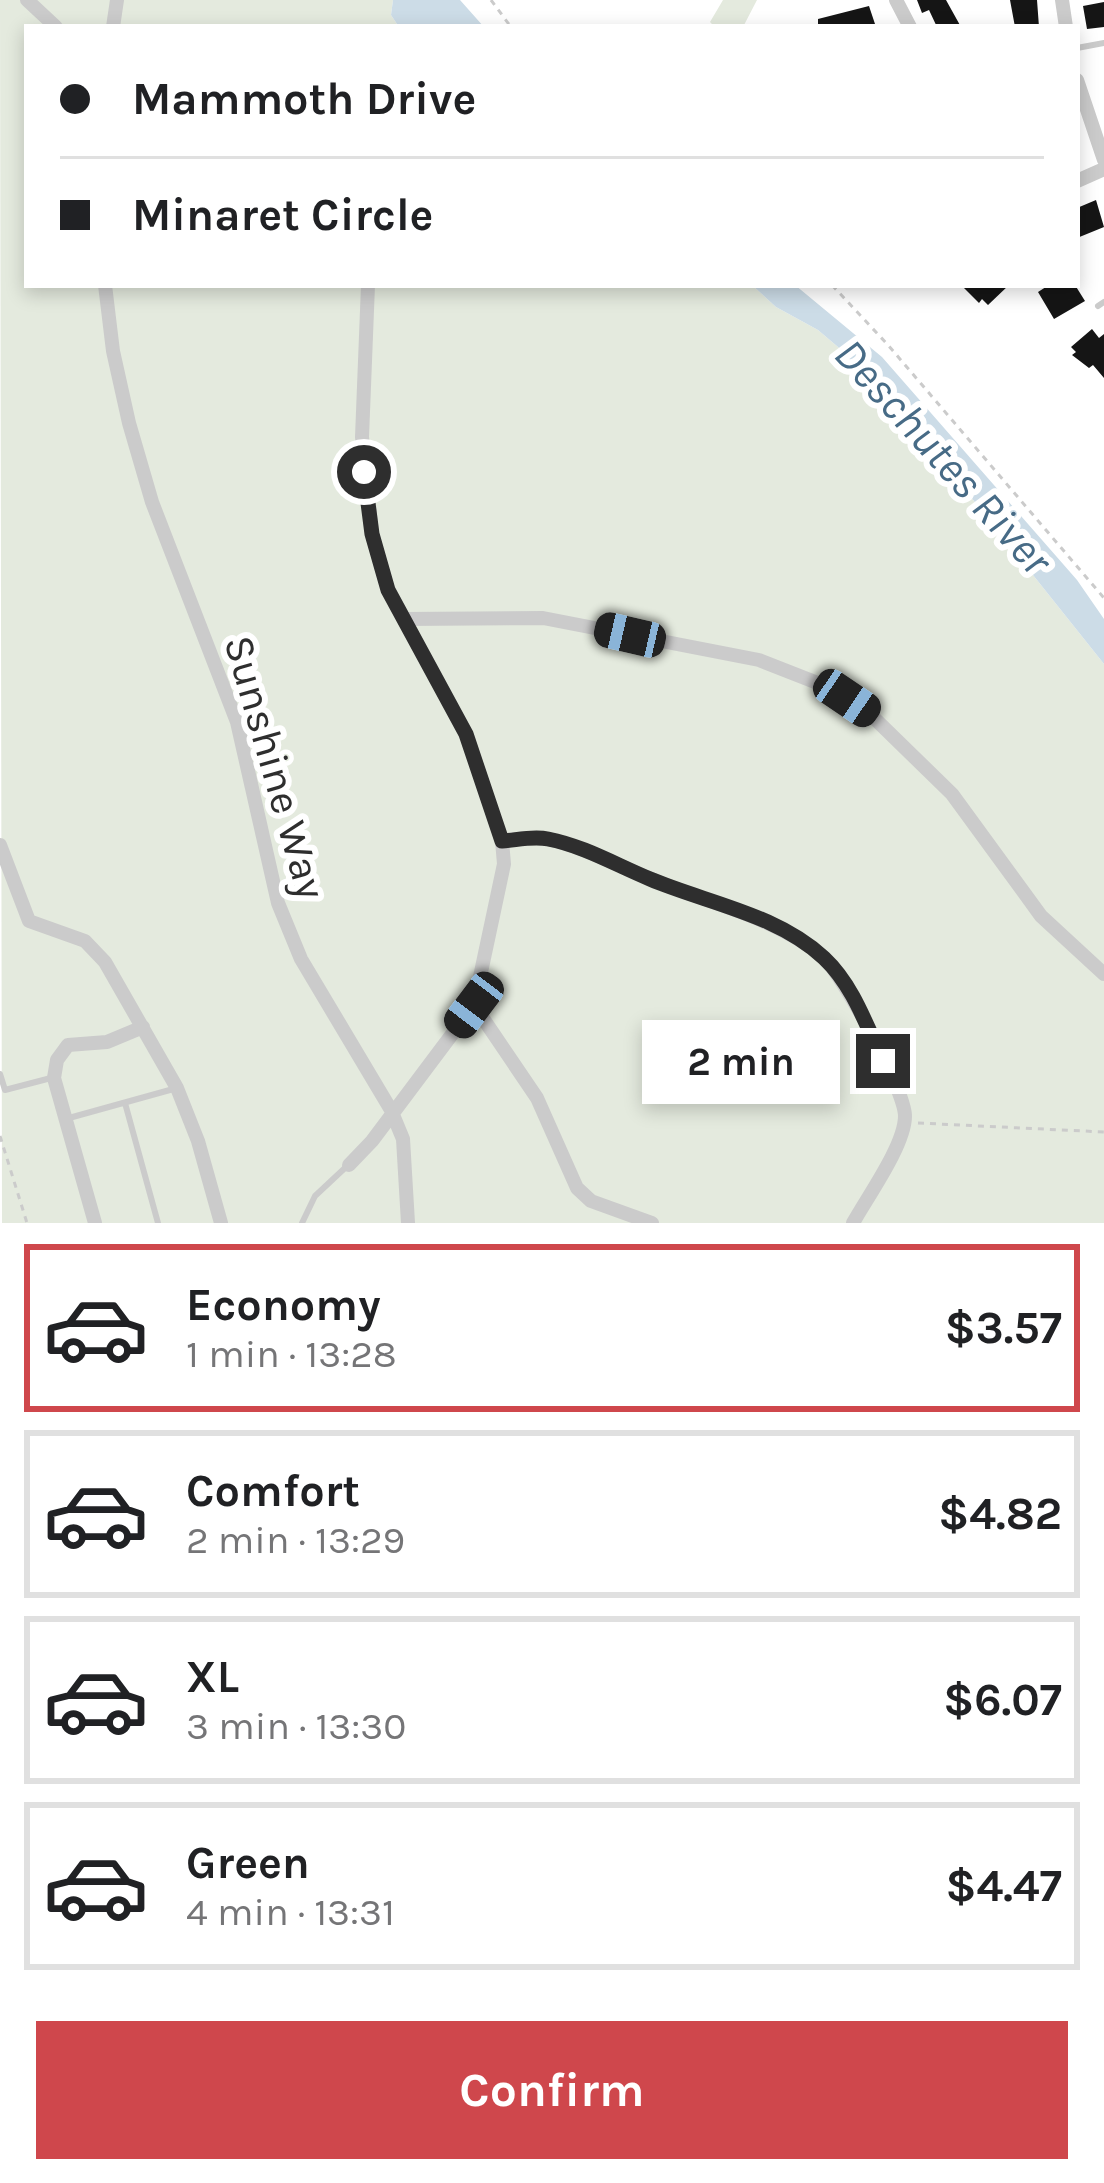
<!DOCTYPE html>
<meta charset="utf-8">
<style>
:root{--surface:#fff;--page:#f2f2f2;--text:#202124;--muted:#757577;--line:#e0e0e0;--accent:#cf474c}
body{margin:0;font-family:Karla,sans-serif;background:var(--page);color:var(--text);height:100vh;display:flex;flex-direction:column;font-size:45px;white-space:nowrap}
*{box-sizing:border-box;margin:0}
p{font-size:39px;color:var(--muted)}
.icon{flex:none;width:66px;height:66px;fill:none;stroke:currentColor;stroke-width:2;stroke-linecap:round;stroke-linejoin:round}
.map{position:relative;height:1223px;overflow:hidden}
.side{display:flex;flex-direction:column;background:var(--surface);flex:1}
.side>*{flex:none}
.hud{position:absolute;left:24px;top:24px;width:1056px;height:264px;border-radius:0px;box-shadow:0 6px 18px #0003;display:grid;align-content:center;height:264px;padding:0 36px;background:var(--surface)}
.end{position:absolute;width:54px;height:54px;margin:-27px;border:15px solid #2e2e2e;background:#fff;box-shadow:0 0 0 6px #fff}
.from{border-radius:50%}
.bubble{position:absolute;height:84px;border-radius:0px;background:var(--surface);box-shadow:0 6px 18px #0003;font-size:39px;font-weight:700;line-height:84px;text-align:center}
.car{position:absolute;width:36px;height:72px;margin:-36px -18px;border-radius:15px;box-shadow:0 0 9px 3px #0007;background:linear-gradient(#222 24%,#8ab4d8 0 40%,#222 0 76%,#8ab4d8 0 86%,#222 0)}
.hud b{display:flex;align-items:center;gap:42px;height:114px;font-size:45px}
.hud b+b{border-top:3px solid var(--line)}
.hud i{width:30px;height:30px;background:var(--text)}
ul{padding:21px 0 0;list-style:none}
li{display:flex;align-items:center;gap:36px;height:168px;margin:0 24px 18px;padding:0 12px;border:6px solid var(--line);border-radius:0px}
li div{flex:1}
li b{display:block;font-size:45px}
li em{font-style:normal;font-weight:700}
li.active{border-color:var(--accent)}
li>.icon{width:108px;height:108px;stroke-width:1.5}
.action{display:flex;gap:24px;margin-top:auto;padding:24px 36px}
.action a{flex:1;height:138px;border-radius:0px;background:var(--accent);color:#fff;font-size:48px;font-weight:700;line-height:138px;text-align:center}
.map>svg:first-child{display:block}
.green{fill:#e4eade}
.water{fill:#ccdce7}
.building{fill:#151515}
.lines{fill:none;stroke-linecap:round;stroke-linejoin:round}
.path{stroke:#cbcbcb;stroke-width:3;stroke-dasharray:6 6;stroke-linecap:butt}
.lane{stroke:#cbcbcb;stroke-width:6}
.street{stroke:#cbcbcb;stroke-width:14}
.route{stroke:#2e2e2e;stroke-width:15}
.labels{text-anchor:middle;stroke-width:12;stroke-linejoin:round;paint-order:stroke}
.street-label{font-size:42px;fill:#2e2e2e;stroke:#fff}
.water-label{font-size:45px;font-style:italic;fill:#476b86;stroke:#fff}
</style>
<div class="map">
<svg width="1104" height="1223" viewBox="0 0 1104 1223">
<rect width="100%" height="100%" fill="#fff"/>
<!-- green -->
<path class="green" d="M0 0H393L391 15 399 27H27V285H752L776 307 818 330 838 347 919 432 1104 664V1223H2Z
M723 0H757L743 27H715L710 22Z"/>
<!-- water -->
<path class="water" d="M393 0H460L484 27H399L391 15Z
M752 285H795L882 357 1077 580 1104 619V664L919 432 838 347 818 330 776 307Z"/>
<!-- building -->
<path class="building" d="M917 0H946L961 27H937L929 10 922 13Z
M1010 0H1037L1039 27H1015Z
M1104 2V27L1087 29 1083 6Z
M869 6 876 27H818V19Z
M1096 200 1104 227 1077 238V208Z
M961 285H1009L988 305 982 299 979 303Z
M1049 285H1075L1085 301 1054 319 1038 292Z
M1092 329 1099 338 1104 334V378L1093 365 1089 368 1072 355 1076 352 1071 347Z"/>
<g class="lines">
<!-- path -->
<path class="path" d="M491 0 511 27
M832 285 888 345 1104 598
M918 1123 1104 1132
M0 1136 27 1223"/>
<!-- lane -->
<path class="lane" d="M1077 48 1104 43
M1098 306 1104 302
M0 1074 5 1090 51 1078
M125 1103 158 1223
M69 1118 177 1088
M302 1223 315 1196 346 1167"/>
<!-- street -->
<path class="street" d="M27 0 56 27
M896 0 910 27
M1062 0 1066 27
M113 27 117 0
M1077 80 1104 160
M1077 181 1104 169
M105 285 113 351 129 423 152 502 237 722 278 903 301 959 391 1110 403 1139 408 1223
M404 619 543 618 759 660 815 682 871 715 952 794 1041 916 1104 974
M502 841C517 839 533 836 548 839 585 847 616 865 651 879 708 903 769 915 820 954 841 970 905 1090 905 1116 905 1145 868 1196 853 1223
M0 845 29 921 85 941 105 962 177 1088 198 1141 221 1223
M474 1005 537 1098 577 1188 591 1201 652 1223
M349 1165 372 1141 474 1005 504 864 502 841 466 734 388 590 372 534 362 437 368 285
M95 1223 54 1078 57 1060 68 1045 107 1042 143 1027"/>
</g>
<g class="lines">
<!-- route -->
<path class="route" d="M364 472 372 534 388 590 466 734 502 841C517 840 533 836 548 839 584 846 616 865 650 879 707 903 777 914 824 958 853 985 867 1027 883 1061"/>
</g>
<g class="labels">
<!-- street labels -->
<g class="street-label">
<text transform="translate(276 767) rotate(74)" y="15">Sunshine Way</text>
</g>
<!-- water labels -->
<g class="water-label">
<text transform="translate(944 456) rotate(48)" y="16">Deschutes River</text>
</g>
</g>
</svg>
<i class="end from" style="left:364px;top:472px"></i>
<i class="end" style="left:883px;top:1061px"></i>
<div class="bubble" style="left:642px;top:1020px;width:198px">2 min</div>
<i class="car" style="left:630px;top:635px;rotate:283deg"></i>
<i class="car" style="left:847px;top:698px;rotate:124deg"></i>
<i class="car" style="left:474px;top:1005px;rotate:217deg"></i>
<div class="hud">
<b><i class="from"></i>Mammoth Drive</b>
<b><i></i>Minaret Circle</b>
</div>
</div>
<section class="side">
<ul>
<li class="active"><svg class="icon" aria-label="car" viewBox="0 0 24 24"><path d="M5 17H2v-5l4-1 3-4h7l3 4 3 1v5h-3M9 17h6M6 11h13"/><circle cx="7" cy="17" r="2"/><circle cx="17" cy="17" r="2"/></svg><div><b>Economy</b><p>1 min · 13:28</p></div><em>$3.57</em></li>
<li><svg class="icon" aria-label="car" viewBox="0 0 24 24"><path d="M5 17H2v-5l4-1 3-4h7l3 4 3 1v5h-3M9 17h6M6 11h13"/><circle cx="7" cy="17" r="2"/><circle cx="17" cy="17" r="2"/></svg><div><b>Comfort</b><p>2 min · 13:29</p></div><em>$4.82</em></li>
<li><svg class="icon" aria-label="car" viewBox="0 0 24 24"><path d="M5 17H2v-5l4-1 3-4h7l3 4 3 1v5h-3M9 17h6M6 11h13"/><circle cx="7" cy="17" r="2"/><circle cx="17" cy="17" r="2"/></svg><div><b>XL</b><p>3 min · 13:30</p></div><em>$6.07</em></li>
<li><svg class="icon" aria-label="car" viewBox="0 0 24 24"><path d="M5 17H2v-5l4-1 3-4h7l3 4 3 1v5h-3M9 17h6M6 11h13"/><circle cx="7" cy="17" r="2"/><circle cx="17" cy="17" r="2"/></svg><div><b>Green</b><p>4 min · 13:31</p></div><em>$4.47</em></li>
</ul>
<div class="action"><a>Confirm</a></div>
</section>
